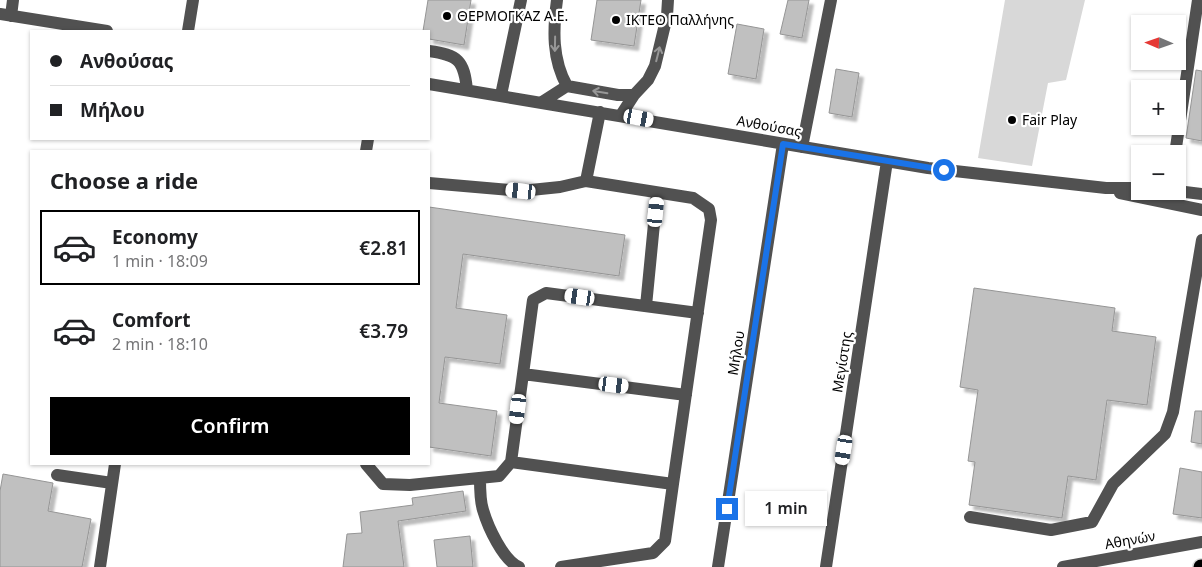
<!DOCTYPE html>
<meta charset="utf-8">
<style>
:root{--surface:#fff;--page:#f2f2f2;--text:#202124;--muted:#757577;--line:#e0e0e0;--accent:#000}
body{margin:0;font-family:"Noto Sans",sans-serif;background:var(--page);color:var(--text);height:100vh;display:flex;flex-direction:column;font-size:19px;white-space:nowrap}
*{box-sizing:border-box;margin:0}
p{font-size:16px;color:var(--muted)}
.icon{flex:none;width:28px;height:28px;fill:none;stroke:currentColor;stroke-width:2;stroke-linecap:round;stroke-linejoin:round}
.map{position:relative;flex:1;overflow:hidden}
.panel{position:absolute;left:30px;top:150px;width:400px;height:315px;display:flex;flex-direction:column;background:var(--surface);border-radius:0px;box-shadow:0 1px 4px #0004}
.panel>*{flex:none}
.banner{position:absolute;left:30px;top:30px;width:400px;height:110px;border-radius:0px;box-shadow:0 1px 4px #0004;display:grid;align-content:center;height:110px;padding:0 20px;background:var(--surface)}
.needle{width:32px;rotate:272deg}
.tools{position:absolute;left:1131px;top:15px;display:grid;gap:10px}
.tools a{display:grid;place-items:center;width:55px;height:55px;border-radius:0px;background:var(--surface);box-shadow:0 1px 4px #0004;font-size:25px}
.end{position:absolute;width:22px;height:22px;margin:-11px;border:6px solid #1a73e8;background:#fff;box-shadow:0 0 0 2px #fff}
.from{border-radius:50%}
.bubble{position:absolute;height:35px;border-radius:0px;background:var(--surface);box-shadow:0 1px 4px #0004;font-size:16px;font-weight:600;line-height:35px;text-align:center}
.car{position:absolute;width:15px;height:30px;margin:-15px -8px;border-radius:6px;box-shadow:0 0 4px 1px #0007;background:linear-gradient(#fff 24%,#345 0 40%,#fff 0 76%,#345 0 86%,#fff 0)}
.banner b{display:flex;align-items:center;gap:18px;height:48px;font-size:19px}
.banner b+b{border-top:1px solid var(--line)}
.banner i{width:12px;height:12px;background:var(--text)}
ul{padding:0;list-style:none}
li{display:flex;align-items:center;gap:15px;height:75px;margin:0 10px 8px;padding:0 10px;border:2px solid transparent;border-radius:0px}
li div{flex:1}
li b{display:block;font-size:19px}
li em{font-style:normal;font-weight:600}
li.active{border-color:var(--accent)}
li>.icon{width:45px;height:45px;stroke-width:1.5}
h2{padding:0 20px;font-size:22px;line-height:60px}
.cta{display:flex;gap:10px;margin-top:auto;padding:10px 20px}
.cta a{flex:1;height:58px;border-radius:0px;background:var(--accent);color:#fff;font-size:20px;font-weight:600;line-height:58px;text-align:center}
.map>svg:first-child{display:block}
.green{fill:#d8d8d8}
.building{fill:#c0c0c0;stroke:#959595;filter:url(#shadow)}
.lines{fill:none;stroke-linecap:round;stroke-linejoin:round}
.highway-casing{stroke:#dbdbdb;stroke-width:18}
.minor{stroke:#515151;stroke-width:12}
.highway{stroke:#000;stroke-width:15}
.oneway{stroke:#979797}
.route{stroke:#1a73e8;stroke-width:6}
.poi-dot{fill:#000;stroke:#fff;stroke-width:2}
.labels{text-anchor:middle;stroke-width:4.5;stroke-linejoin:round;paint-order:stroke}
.poi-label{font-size:14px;fill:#000;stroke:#fff;text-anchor:start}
.street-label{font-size:14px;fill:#000;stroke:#fff}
</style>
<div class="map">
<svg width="1202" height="567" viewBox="0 0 1202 567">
<defs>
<filter id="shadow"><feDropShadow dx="4.5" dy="4.5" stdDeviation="1" flood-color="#0004"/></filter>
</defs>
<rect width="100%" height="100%" fill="#fff"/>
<!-- green -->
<path class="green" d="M1005 0H1085L1066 80 1048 83 1032 166 978 158Z"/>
<!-- building -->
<path class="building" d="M428 0H471L464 45 429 39V31H423Z
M597 0H641L634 46 591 40Z
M788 0H809L802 38 780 34Z
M737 24 764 29 756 79 728 74Z
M836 69 859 73 852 117 829 113Z
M1196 70 1202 71V141L1186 138Z
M429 207 625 235 619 276 463 254 456 308 507 315 500 364 445 357 439 403 497 411 491 456 429 447Z
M974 288 1115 308 1112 331 1156 337 1147 405 1107 400 1096 480 1068 476 1062 518 969 505 975 462 968 461 978 390 960 387Z
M1195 411H1202V444L1191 442Z
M1180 468 1202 472V518L1173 514Z
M3 474 53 483 48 511 91 519 82 567H0V491Z
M463 491 466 511 398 521 404 567H343L347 534 362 533 360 512 413 505 412 498Z
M470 536 473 567H437L434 540Z"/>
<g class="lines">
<defs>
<path id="highway" d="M1201 567H1202"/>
</defs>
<!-- highway casing -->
<use href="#highway" class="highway-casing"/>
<!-- minor -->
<path class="minor" d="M557 0C553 30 552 59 567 86
M0 14 107 31
M11 16 13 0
M188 31 193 0
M429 51C458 55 464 60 467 90
M429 84 928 168 1106 188H1140
M501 95 521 0
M542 102 567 86 618 95H634
M621 115 634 95 648 80 655 66 667 16 668 0
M802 147 831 0
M366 151 368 139
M1175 154 1198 0
M586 181 600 112
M1177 191 1202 194
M1120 193 1202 210
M646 306 657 193
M523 374 533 300 546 293 698 313
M511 462 523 374 686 395
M366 464 383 484 410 485 499 476 511 462 673 484 711 220 709 209 693 198 586 181 560 187 521 191 429 183
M57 475 112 483
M480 478C480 489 480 501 483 510 488 527 503 560 519 567
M970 517 1051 530 1092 522 1113 484 1165 434 1173 412 1202 240
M100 567 115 464
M561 567 653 553 665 541 673 484
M718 567 783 144
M826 567 887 161
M1063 567 1202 542"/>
<!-- highway -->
<use href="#highway" class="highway"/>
</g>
<!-- one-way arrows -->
<defs><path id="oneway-shaft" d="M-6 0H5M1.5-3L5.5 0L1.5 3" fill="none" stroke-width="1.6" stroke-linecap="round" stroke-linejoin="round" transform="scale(1.25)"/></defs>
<g class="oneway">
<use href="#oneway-shaft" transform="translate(555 44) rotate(91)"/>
<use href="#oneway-shaft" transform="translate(658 54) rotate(-76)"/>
<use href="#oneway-shaft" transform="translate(600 92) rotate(-171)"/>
</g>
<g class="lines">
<!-- route -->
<path class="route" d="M727 509 783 144 944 170"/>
</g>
<!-- markers -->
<g class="poi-dot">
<circle cx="447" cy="16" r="5"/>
<circle cx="616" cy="20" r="5"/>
<circle cx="1012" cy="120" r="5"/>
</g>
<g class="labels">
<!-- poi labels -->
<g class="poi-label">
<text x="457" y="21">ΘΕΡΜΟΓΚΑΖ Α.Ε.</text>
<text x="626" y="25">ΙΚΤΕΟ Παλλήνης</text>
<text x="1022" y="125">Fair Play</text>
</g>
<!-- street labels -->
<g class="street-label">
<text transform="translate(769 126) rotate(10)" y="5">Ανθούσας</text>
<text transform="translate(736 353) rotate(-81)" y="5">Μήλου</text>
<text transform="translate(842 362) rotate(-81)" y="5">Μεγίστης</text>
<text transform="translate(1130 540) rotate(-10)" y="5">Αθηνών</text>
</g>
</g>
</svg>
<div class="tools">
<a><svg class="needle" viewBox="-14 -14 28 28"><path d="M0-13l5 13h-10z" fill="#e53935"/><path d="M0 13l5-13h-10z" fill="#757577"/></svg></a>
<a>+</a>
<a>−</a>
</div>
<i class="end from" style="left:944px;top:170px"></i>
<i class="end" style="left:727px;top:509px"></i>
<div class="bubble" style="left:745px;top:491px;width:82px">1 min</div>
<i class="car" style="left:639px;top:118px;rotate:100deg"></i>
<i class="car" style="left:521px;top:191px;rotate:276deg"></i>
<i class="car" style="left:656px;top:212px;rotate:6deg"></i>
<i class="car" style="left:580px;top:297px;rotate:278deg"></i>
<i class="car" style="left:614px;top:385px;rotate:97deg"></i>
<i class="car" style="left:518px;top:409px;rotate:187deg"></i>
<i class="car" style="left:844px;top:450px;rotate:189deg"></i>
<div class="banner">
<b><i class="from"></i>Ανθούσας</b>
<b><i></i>Μήλου</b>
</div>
<section class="panel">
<h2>Choose a ride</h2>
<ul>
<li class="active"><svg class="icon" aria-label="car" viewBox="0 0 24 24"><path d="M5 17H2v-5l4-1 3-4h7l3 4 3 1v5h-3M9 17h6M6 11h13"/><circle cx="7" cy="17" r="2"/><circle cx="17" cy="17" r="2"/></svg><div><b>Economy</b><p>1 min · 18:09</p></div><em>€2.81</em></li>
<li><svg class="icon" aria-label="car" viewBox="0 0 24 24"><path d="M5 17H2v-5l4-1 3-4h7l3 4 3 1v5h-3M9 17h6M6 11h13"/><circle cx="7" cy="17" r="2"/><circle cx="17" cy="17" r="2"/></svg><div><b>Comfort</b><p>2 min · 18:10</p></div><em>€3.79</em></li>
</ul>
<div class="cta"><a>Confirm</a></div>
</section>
</div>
